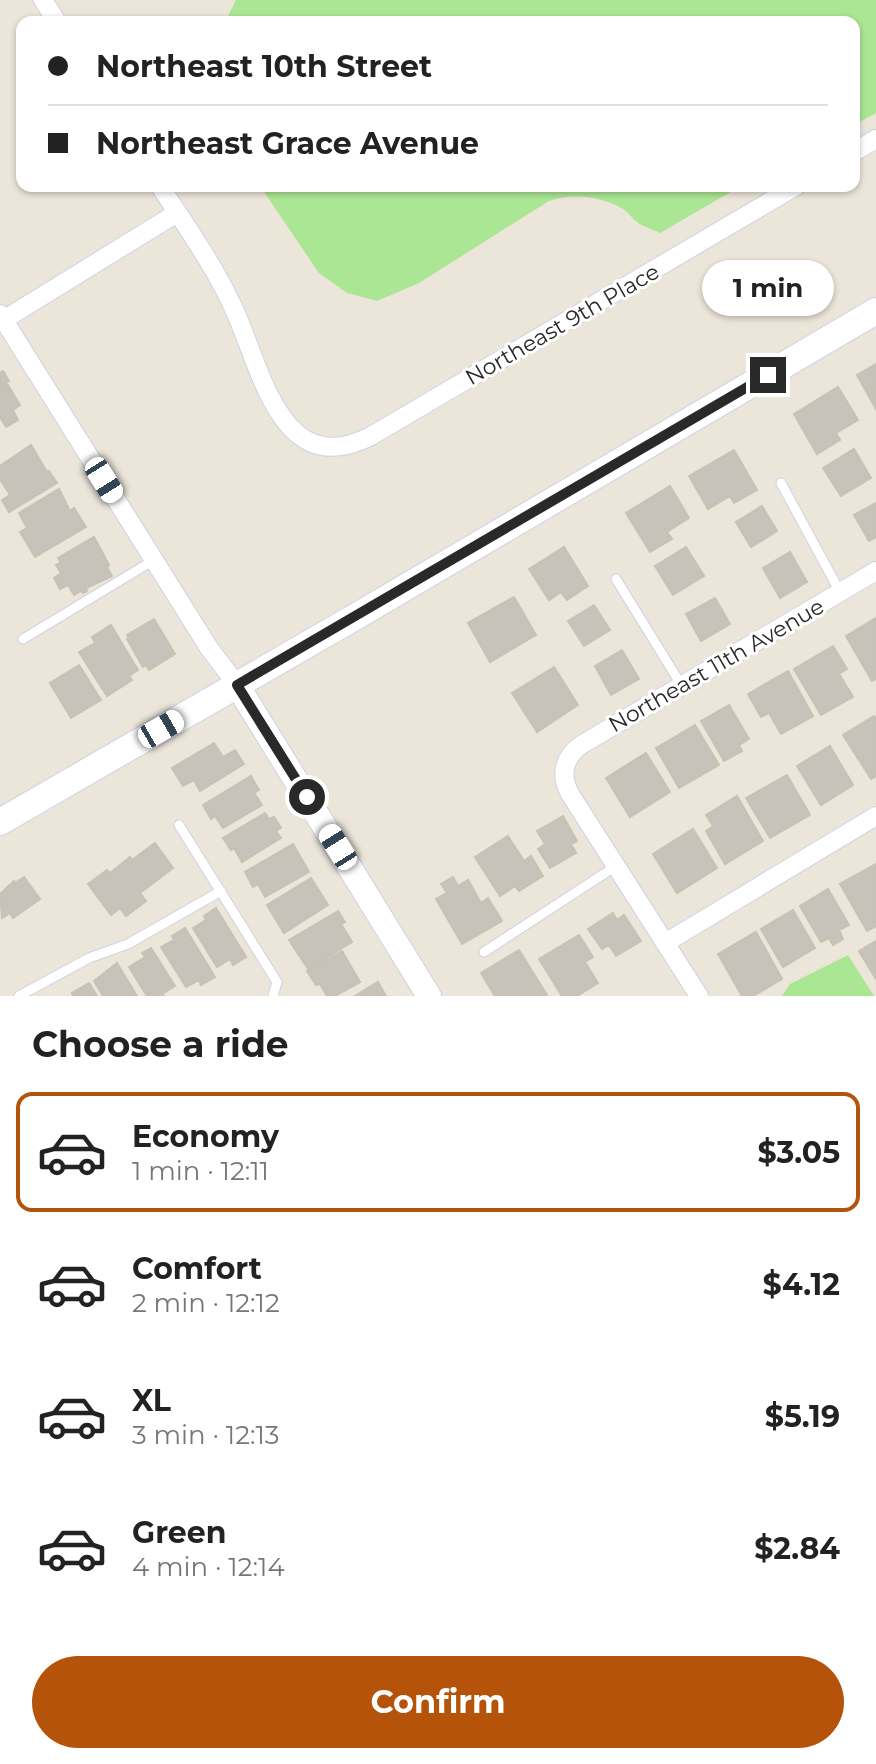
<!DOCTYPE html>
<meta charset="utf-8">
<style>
:root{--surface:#fff;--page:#f2f2f2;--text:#222;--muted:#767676;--line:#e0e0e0;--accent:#b45309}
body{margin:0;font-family:Montserrat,sans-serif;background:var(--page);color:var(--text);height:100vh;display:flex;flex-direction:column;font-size:30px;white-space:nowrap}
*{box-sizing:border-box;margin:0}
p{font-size:26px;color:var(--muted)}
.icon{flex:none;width:44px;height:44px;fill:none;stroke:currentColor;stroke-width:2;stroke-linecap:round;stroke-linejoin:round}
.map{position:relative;height:996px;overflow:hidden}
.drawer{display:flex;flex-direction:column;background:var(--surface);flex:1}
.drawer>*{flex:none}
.top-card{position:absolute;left:16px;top:16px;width:844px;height:176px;border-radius:16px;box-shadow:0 2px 6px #0004;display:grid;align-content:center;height:176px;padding:0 32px;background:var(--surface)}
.end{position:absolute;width:36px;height:36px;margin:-18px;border:10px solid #292929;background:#fff;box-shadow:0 0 0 4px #fff}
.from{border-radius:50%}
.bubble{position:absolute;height:56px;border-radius:28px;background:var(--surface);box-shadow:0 2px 6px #0004;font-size:26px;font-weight:700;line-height:56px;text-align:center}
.car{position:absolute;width:24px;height:48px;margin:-24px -12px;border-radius:10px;box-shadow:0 0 6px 2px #0007;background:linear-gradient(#fff 24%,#345 0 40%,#fff 0 76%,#345 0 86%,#fff 0)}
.top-card b{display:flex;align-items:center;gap:28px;height:76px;font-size:30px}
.top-card b+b{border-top:2px solid var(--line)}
.top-card i{width:20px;height:20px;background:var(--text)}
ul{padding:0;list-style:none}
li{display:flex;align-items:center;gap:24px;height:120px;margin:0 16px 12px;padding:0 16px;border:4px solid transparent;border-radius:16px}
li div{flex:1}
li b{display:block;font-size:30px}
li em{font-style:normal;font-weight:700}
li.selected{border-color:var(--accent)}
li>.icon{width:72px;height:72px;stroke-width:1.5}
h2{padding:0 32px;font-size:36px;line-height:96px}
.primary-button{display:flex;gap:16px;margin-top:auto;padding:16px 32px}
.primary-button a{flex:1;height:92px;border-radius:48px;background:var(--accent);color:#fff;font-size:32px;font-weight:700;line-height:92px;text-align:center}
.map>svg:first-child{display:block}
.green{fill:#abe694}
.building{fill:#c7c2ba;stroke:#c7c2b4;stroke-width:2}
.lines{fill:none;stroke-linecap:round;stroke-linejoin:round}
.service-casing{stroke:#cfd2e3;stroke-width:11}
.minor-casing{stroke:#cfd2e3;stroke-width:20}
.tertiary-casing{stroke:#cfd2e3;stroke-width:26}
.secondary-casing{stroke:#cfd2e3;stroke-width:28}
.service{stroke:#fff;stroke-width:9}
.minor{stroke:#fff;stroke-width:18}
.tertiary{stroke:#fff;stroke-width:24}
.secondary{stroke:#fff;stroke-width:26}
.route{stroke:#292929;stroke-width:10}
.labels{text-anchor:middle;stroke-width:6;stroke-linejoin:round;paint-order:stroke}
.street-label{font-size:22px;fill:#292929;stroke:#fff}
</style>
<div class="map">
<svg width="876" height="996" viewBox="0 0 876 996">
<rect width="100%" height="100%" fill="#ece5da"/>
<!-- green -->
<path class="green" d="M236 0H876V113L854 125V22H225Z
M260 186H741L660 233C652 229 643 227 637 222 632 218 628 212 623 209 601 196 572 193 549 201L419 283 377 301 347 293 319 273Z
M848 955 874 996H782L790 984Z"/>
<!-- building -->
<path class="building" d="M876 364V409L857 375Z
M3 371 9 381 6 382 20 405 13 410 18 420 6 427 0 417V373Z
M838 387 858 420 836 433 840 440 817 454 794 414Z
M31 445 47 472 49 471 57 483 9 512 2 500 10 495 0 479V466Z
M854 449 871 478 841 496 823 468Z
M734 450 757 490 734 503 730 496 708 509 689 476Z
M670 486 689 518 667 532 672 539 650 552 626 513Z
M59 489 70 511 74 508 86 527 35 557 20 532 27 528 19 513Z
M876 503V537L869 541 854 515Z
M762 506 777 531 751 547 736 522Z
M94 537 109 565 107 567 112 576 86 588 87 591 83 593 81 591 74 595 68 585 60 589 54 578 61 573 56 565 61 562 58 558Z
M564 547 588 586 567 600 561 592 549 600 529 569Z
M686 547 704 576 673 595 655 566Z
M790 552 807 582 780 598 763 568Z
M514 597 536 635 490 662 468 623Z
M715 598 730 624 701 641 686 614Z
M594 605 610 630 584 646 568 621Z
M876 618V679L872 681 846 636Z
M154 619 175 654 149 670 146 665 143 667 127 639 129 638 127 635Z
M111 625 138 670 129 676 132 680 107 696 79 652 95 643 92 637Z
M833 646 847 669 839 674 853 697 821 715 794 669Z
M622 650 639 679 611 695 595 666Z
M79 665 101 700 71 718 50 683Z
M554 667 578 705 537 732 512 693Z
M788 671 813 716 781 734 769 713 761 717 748 694Z
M729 705 749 739 739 745 742 751 724 761 701 721Z
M874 716 876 719V776L871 779 843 735Z
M695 725 719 765 679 788 656 748Z
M214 743 223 757 235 750 244 764 200 791 194 780 183 786 172 768Z
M830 746 853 785 821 805 797 766Z
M646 753 670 792 630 817 606 778Z
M787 775 810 815 770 838 746 798Z
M251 776 259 790 254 793 262 805 223 828 215 816 211 819 203 805Z
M737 796 763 841 725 864 706 831 713 826 706 815Z
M265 813 269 819 274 817 281 828 276 831 281 838 242 862 234 848 231 850 223 838Z
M563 816 577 841 571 844 576 853 550 868 538 849 545 844 537 831Z
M693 829 717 868 677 893 653 854Z
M508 836 524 861 531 856 543 876 519 891 515 886 500 896 475 857Z
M155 843 173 868 140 893 146 901 126 916 120 908 111 915 88 884 107 870 110 873 130 857 132 860Z
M293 844 309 872 265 897 258 884 253 887 245 872Z
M876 864V926L867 931 840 884Z
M24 877 40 899 13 918 10 913 2 918 0 894 14 881 15 883Z
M453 877 458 886 468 880 481 903 488 898 502 921 462 944 436 899 447 893 441 884Z
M311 878 328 905 284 933 267 905Z
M828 889 849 925 839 930 843 939 833 945 829 938 821 942 800 906Z
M216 908 246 957 233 965 230 959 217 967 193 928 206 920 204 916Z
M793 910 815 948 783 967 761 929Z
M338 911 345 922 341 924 352 942 308 969 289 940Z
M613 913 617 920 624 915 641 941 616 956 609 945 602 949 588 929Z
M185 928 215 977 201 985 199 980 186 987 161 947 174 940 172 936Z
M756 932 782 979 753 996H742L718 954Z
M579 935 593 957 585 962 598 983 577 996H562L539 959Z
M876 941V979L859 951Z
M151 948 175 986 162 994 164 996H147L129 967 145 957 142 953Z
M519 950 547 995 546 996H495L481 973Z
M342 951 360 982 335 996H327L320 984 316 985 307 971Z
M117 963 137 996H103L94 981Z
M378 982 386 996H355Z
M89 983 97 996H73L72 993Z"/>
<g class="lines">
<defs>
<path id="service" d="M781 483 840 592
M616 579 682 686
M23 639 154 560
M179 825 277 982 273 996
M484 952 616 866
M19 996 89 958 128 944 221 891"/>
<path id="minor" d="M43 0 57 22
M854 152 876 139
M160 186C185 225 214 265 233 307 261 365 279 483 371 436L796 186
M0 314 209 648 237 685
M0 322 177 213
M665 943 876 816
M699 996 570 794C560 775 563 758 581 745L876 571"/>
<path id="tertiary" d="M237 685 429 996"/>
<path id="secondary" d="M0 822 355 617 876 311"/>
</defs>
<!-- service casing -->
<use href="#service" class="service-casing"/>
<!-- minor casing -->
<use href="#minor" class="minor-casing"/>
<!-- tertiary casing -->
<use href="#tertiary" class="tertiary-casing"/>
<!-- secondary casing -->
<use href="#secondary" class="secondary-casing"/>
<!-- service -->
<use href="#service" class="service"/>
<!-- minor -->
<use href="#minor" class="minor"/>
<!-- tertiary -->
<use href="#tertiary" class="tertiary"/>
<!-- secondary -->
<use href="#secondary" class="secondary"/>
</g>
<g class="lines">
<!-- route -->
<path class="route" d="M307 797 237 685 768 375"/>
</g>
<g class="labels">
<!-- street labels -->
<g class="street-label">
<text transform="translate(562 324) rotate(-30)" y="8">Northeast 9th Place</text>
<text transform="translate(716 665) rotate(-30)" y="8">Northeast 11th Avenue</text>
</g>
</g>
</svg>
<i class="end from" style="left:307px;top:797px"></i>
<i class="end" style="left:768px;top:375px"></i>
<div class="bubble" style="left:702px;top:260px;width:132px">1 min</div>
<i class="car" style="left:104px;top:480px;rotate:148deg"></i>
<i class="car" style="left:161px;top:729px;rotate:60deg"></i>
<i class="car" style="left:338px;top:847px;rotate:328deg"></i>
<div class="top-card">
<b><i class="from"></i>Northeast 10th Street</b>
<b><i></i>Northeast Grace Avenue</b>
</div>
</div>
<section class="drawer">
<h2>Choose a ride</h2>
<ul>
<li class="selected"><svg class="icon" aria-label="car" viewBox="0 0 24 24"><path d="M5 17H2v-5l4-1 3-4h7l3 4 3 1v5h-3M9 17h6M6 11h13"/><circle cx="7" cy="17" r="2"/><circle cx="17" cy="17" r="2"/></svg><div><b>Economy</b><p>1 min · 12:11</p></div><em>$3.05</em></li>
<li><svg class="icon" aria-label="car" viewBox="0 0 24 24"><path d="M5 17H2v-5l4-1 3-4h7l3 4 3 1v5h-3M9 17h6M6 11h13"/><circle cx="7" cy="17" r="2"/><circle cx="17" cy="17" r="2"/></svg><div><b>Comfort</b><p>2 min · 12:12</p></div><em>$4.12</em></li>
<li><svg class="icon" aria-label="car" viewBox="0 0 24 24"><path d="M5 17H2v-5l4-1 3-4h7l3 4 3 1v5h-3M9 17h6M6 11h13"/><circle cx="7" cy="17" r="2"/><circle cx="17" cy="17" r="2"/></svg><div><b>XL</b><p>3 min · 12:13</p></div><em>$5.19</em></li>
<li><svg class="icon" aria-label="car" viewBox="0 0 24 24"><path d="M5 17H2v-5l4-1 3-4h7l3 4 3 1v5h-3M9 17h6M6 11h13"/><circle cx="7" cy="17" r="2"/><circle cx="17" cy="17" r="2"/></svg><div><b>Green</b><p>4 min · 12:14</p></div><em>$2.84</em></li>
</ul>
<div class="primary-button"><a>Confirm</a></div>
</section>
